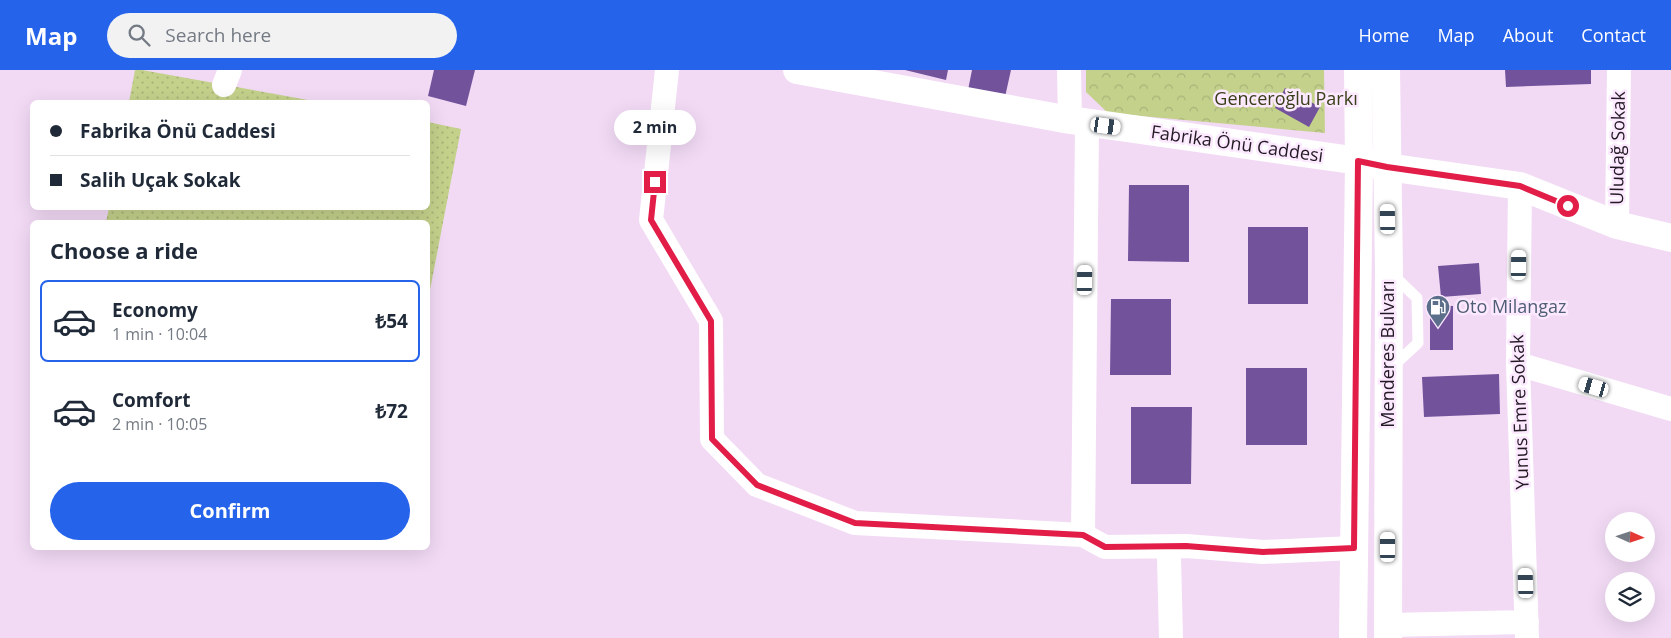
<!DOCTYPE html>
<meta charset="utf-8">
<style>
:root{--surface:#fff;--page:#f2f2f3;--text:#1f2937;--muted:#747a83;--line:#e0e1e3;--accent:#2563eb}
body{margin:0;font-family:"Open Sans",sans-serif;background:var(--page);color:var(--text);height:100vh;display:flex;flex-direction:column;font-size:19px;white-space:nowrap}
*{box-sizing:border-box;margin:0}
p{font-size:16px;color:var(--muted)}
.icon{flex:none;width:28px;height:28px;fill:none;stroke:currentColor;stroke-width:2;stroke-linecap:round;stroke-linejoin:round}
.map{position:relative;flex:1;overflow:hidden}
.sheet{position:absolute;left:30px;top:150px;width:400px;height:330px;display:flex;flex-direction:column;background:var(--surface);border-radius:8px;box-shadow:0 5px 20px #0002}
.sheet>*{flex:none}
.guide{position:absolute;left:30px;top:30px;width:400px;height:110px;border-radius:8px;box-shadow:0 5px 20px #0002;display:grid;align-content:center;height:110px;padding:0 20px;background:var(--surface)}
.needle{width:32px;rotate:93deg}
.tools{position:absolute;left:1605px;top:442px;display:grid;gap:10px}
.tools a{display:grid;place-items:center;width:50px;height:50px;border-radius:50%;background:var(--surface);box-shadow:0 5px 20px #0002;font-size:25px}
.end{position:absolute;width:22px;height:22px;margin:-11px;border:6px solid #e11d48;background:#fff;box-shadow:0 0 0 2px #fff}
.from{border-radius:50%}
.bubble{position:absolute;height:35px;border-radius:18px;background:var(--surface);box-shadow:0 5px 20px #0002;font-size:16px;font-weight:700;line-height:35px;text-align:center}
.car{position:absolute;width:15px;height:30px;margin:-15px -8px;border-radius:6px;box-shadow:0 0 4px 1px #0007;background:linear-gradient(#fff 24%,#345 0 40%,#fff 0 76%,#345 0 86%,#fff 0)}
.guide b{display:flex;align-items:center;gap:18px;height:48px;font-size:19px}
.guide b+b{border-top:1px solid var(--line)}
.guide i{width:12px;height:12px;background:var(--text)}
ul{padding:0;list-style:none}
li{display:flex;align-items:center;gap:15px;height:82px;margin:0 10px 8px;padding:0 10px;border:2px solid transparent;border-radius:8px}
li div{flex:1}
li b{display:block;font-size:19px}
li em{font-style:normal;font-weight:700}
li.on{border-color:var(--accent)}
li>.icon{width:45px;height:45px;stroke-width:1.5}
h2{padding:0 20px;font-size:22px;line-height:60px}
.primary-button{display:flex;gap:10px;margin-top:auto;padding:10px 20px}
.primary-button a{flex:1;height:58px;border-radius:30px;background:var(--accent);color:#fff;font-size:20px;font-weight:700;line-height:58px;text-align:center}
header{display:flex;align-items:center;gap:30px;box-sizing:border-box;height:70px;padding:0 25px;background:var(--accent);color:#fff}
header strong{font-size:24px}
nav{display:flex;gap:28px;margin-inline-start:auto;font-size:18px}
.search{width:350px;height:45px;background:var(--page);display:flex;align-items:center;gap:12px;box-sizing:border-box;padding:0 18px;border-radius:28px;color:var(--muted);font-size:19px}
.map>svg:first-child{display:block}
.grass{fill:url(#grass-dots)}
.park{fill:url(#park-crowns)}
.building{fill:#73529c}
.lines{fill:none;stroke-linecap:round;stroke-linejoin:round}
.lane{stroke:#fff;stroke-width:11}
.street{stroke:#fff;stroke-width:24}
.secondary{stroke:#fff;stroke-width:28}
.route{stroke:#e11d48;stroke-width:6}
.labels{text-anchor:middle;stroke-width:5;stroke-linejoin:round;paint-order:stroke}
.park-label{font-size:18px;fill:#383e17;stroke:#fce9ff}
.street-label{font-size:18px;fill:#221923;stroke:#fce9ff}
.service-label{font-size:18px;fill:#4e5e75;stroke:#fce9ff;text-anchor:start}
</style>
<header>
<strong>Map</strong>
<div class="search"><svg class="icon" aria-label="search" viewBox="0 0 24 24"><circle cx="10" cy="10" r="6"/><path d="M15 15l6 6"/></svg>Search here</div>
<nav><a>Home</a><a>Map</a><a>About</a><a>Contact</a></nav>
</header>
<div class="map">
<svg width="1671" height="568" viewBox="0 0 1671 568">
<defs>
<pattern id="grass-dots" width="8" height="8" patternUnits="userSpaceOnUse" patternTransform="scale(1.25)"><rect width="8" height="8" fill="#c4d18b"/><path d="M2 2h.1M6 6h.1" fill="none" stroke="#a8b378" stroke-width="1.8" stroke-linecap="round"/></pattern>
<pattern id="park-crowns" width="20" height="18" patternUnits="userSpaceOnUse" patternTransform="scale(1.25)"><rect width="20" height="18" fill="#c4d18b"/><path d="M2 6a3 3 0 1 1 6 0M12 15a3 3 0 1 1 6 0" fill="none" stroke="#a8b378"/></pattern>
</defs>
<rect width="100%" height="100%" fill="#f2daf5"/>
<!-- grass -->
<path class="grass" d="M135 0H142L319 32H129Z
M428 52 461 59 429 225H428V152H106L109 138H428Z"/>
<!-- park -->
<path class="park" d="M1086 0H1324L1325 63 1108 43 1086 22Z"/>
<!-- building -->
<path class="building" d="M434 0H475L466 36 428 26Z
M905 0H948L946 10Z
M972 0H1011L1005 27 968 20Z
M1505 0H1591V14L1506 17Z
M1285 18 1320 37 1309 57 1275 38Z
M1129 115H1189V192L1128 191Z
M1248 157H1308V234H1248Z
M1479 193 1481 224 1441 227 1438 196Z
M1111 229H1171V305H1110Z
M1430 235 1453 236V280H1430Z
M1246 298H1307V375H1246Z
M1499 304 1500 344 1424 347 1422 307Z
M1131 337H1192L1191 414H1131Z"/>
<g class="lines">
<!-- lane -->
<path class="lane" d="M1391 298 1418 273 1417 228 1392 204"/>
<!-- street -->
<path class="street" d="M667 0 651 150 711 251 712 369 757 415 855 453 1083 465 1105 477 1186 476 1263 482 1354 478
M1069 0 1070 50
M224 15 230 0
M1520 116 1518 294 1527 568
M1617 155 1619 0
M1518 294 1671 339
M1083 465 1087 53
M1169 488 1171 568
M1388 555 1527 552"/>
<!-- secondary -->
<path class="secondary" d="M797 0 1070 50 1359 91 1387 97 1520 116 1617 155 1671 168
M1386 0 1389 201 1388 568
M1353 568 1359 91 1358 0"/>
</g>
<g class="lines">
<!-- route -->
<path class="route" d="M655 112 651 150 711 251 712 369 757 415 855 453 1083 465 1105 477 1186 476 1263 482 1354 478 1358 91 1387 97 1520 116 1568 136"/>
</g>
<!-- icons -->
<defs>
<symbol id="fuel-pin" viewBox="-11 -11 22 30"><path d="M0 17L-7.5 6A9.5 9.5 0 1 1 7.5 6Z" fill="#5c6f8a" stroke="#fce9ff"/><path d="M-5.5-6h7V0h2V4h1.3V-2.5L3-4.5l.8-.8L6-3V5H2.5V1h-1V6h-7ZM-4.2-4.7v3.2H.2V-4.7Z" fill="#fff"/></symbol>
</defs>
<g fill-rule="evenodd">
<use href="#fuel-pin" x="1424" y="223" width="28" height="38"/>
</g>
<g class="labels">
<!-- park labels -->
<g class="park-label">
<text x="1286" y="35">Genceroğlu Parkı</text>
</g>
<!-- street labels -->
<g class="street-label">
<text transform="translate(1237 74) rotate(8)" y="6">Fabrika Önü Caddesi</text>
<text transform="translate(1618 78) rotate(-89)" y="6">Uludağ Sokak</text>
<text transform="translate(1388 284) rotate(-90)" y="6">Menderes Bulvarı</text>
<text transform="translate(1520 342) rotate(-92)" y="6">Yunus Emre Sokak</text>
</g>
<!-- service labels -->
<g class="service-label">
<text x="1456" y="243">Oto Milangaz</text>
</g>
</g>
</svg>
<div class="tools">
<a><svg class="needle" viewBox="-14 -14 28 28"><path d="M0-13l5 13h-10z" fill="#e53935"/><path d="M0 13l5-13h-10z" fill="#747a83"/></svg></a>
<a><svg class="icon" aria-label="layers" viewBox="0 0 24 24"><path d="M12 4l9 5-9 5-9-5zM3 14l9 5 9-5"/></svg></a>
</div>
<i class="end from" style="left:1568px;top:136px"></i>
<i class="end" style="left:655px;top:112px"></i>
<div class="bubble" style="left:614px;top:40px;width:82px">2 min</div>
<i class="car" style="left:1106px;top:56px;rotate:98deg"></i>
<i class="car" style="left:1388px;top:149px;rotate:359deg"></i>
<i class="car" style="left:1519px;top:195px;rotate:1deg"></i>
<i class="car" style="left:1085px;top:210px;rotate:1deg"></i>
<i class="car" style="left:1594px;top:317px;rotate:286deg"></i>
<i class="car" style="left:1388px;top:477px;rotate:0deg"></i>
<i class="car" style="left:1526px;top:513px;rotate:358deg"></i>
<div class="guide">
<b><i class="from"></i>Fabrika Önü Caddesi</b>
<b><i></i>Salih Uçak Sokak</b>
</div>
<section class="sheet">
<h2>Choose a ride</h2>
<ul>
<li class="on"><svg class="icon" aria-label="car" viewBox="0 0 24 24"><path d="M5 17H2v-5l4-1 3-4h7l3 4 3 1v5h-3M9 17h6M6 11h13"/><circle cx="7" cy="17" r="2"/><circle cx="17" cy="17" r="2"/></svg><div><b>Economy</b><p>1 min · 10:04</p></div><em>₺54</em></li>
<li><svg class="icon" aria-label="car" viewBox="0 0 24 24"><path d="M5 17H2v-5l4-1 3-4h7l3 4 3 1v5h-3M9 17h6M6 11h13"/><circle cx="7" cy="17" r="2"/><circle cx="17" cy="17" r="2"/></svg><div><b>Comfort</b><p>2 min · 10:05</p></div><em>₺72</em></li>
</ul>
<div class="primary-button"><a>Confirm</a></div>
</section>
</div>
